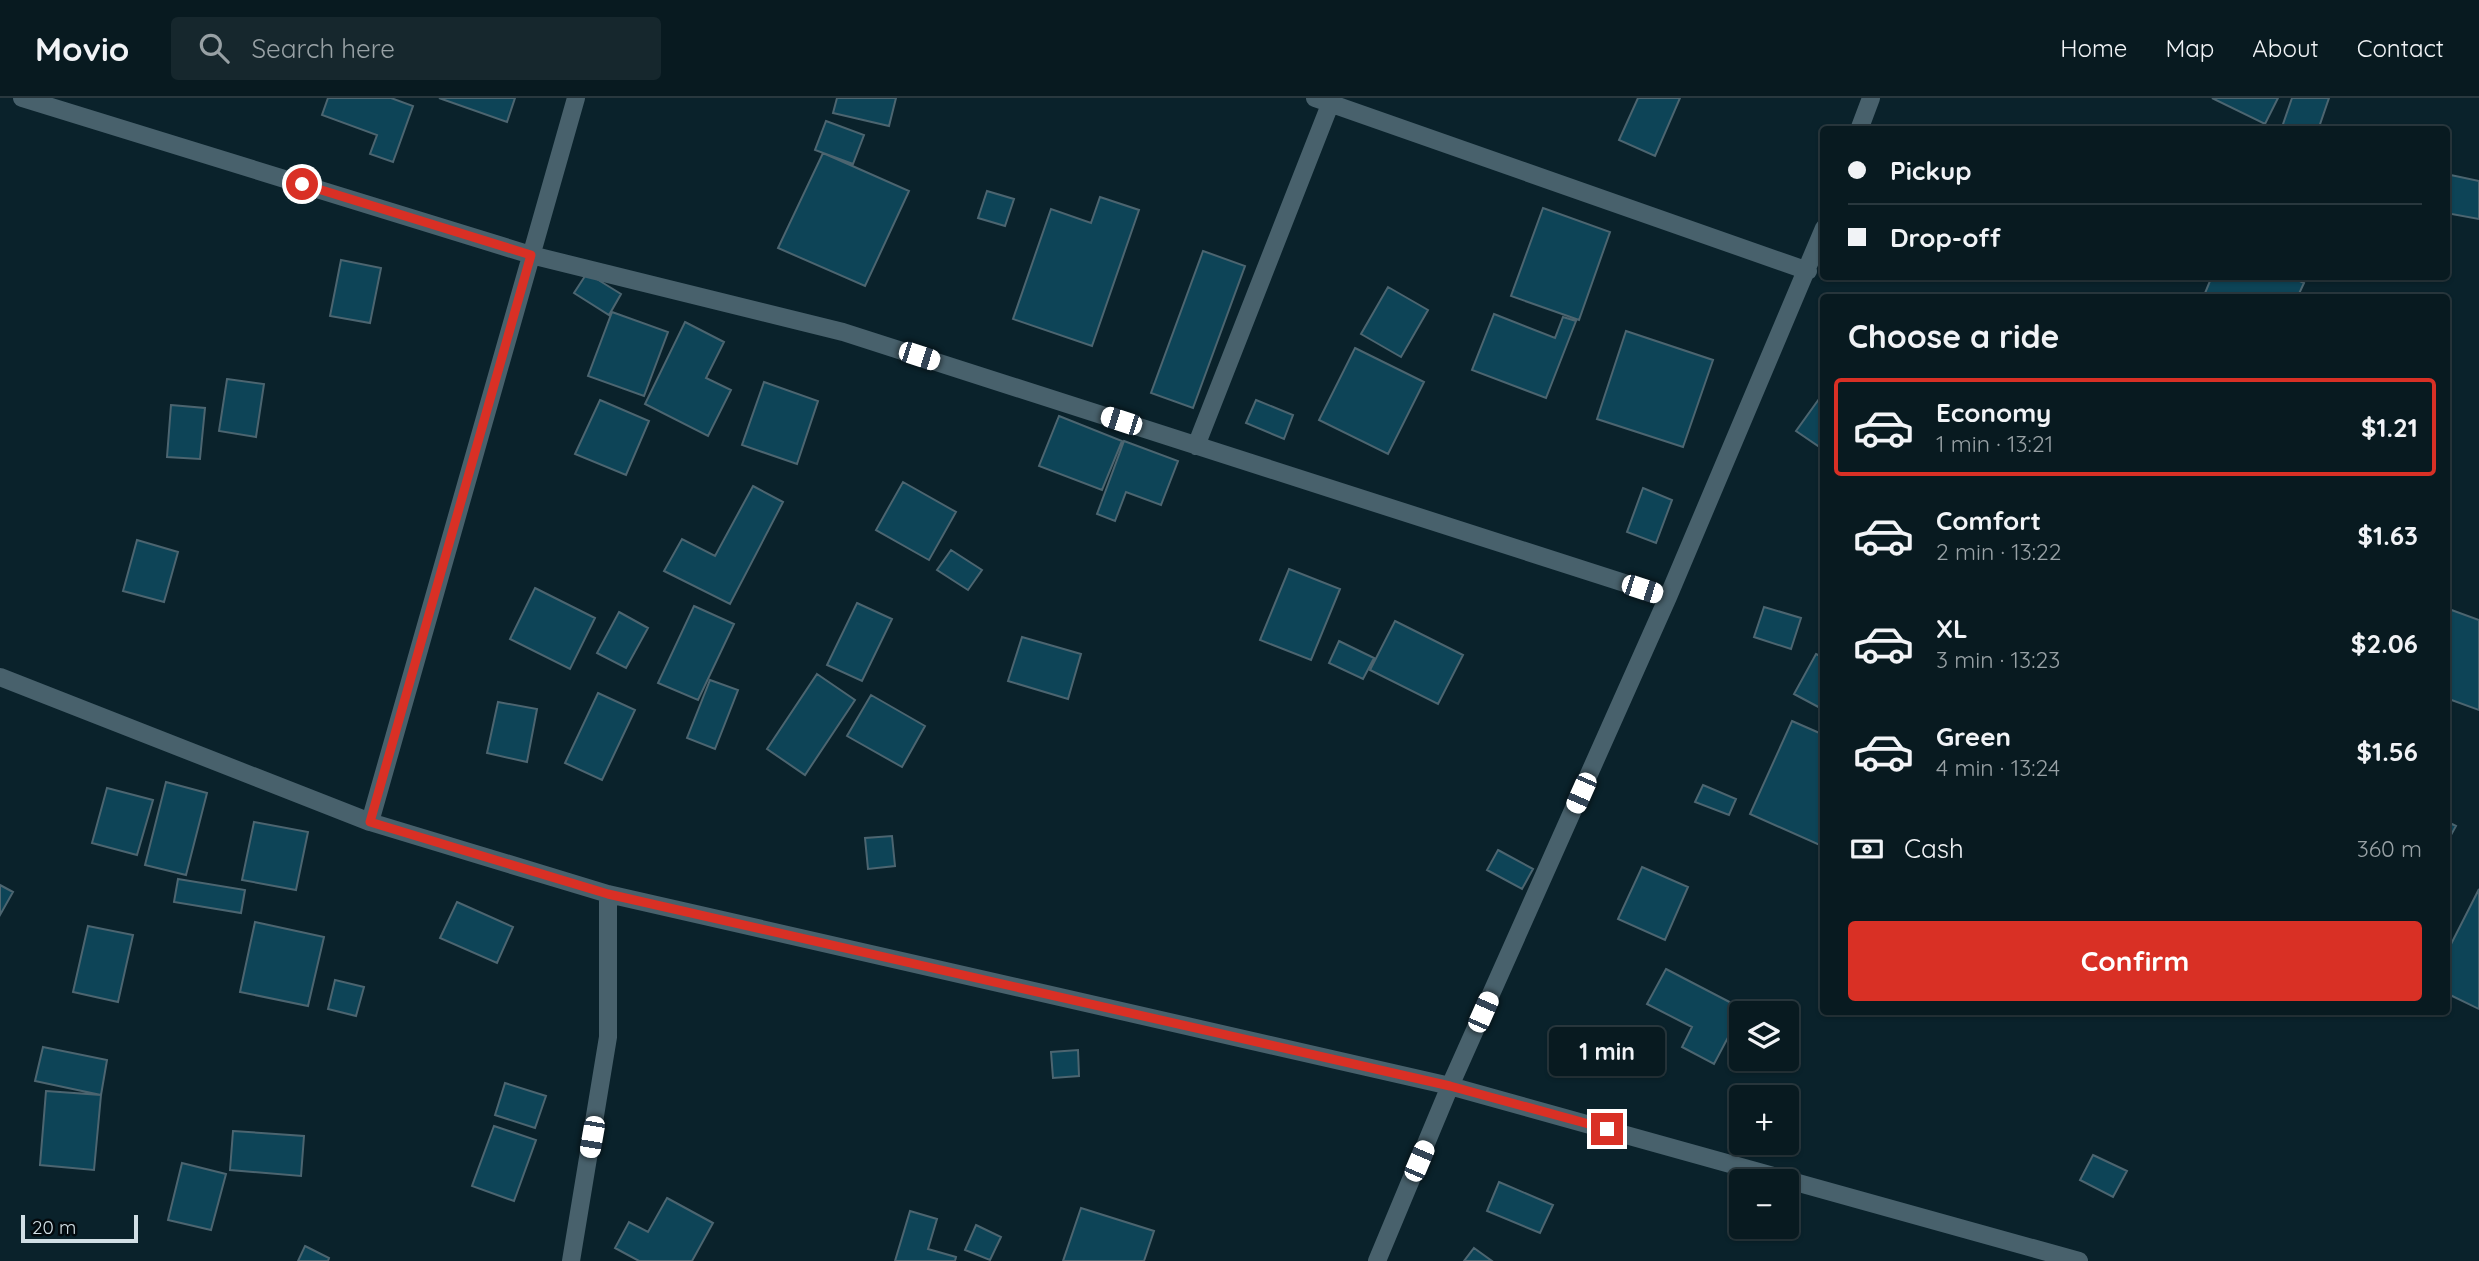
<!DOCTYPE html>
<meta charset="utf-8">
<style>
:root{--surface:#081a20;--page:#16272d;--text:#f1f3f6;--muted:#98a1a5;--line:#29383e;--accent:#d93025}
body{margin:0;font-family:Quicksand,sans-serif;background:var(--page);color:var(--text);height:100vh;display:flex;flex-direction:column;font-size:26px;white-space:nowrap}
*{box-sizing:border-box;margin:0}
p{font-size:23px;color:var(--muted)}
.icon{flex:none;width:38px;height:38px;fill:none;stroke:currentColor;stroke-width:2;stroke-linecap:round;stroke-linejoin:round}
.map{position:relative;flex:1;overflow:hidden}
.drawer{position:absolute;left:1820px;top:196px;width:630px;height:721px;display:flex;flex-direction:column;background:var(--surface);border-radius:7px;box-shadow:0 2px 5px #0004,0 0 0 2px var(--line)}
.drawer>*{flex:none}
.guide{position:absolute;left:1820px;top:28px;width:630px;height:154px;border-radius:7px;box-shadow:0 2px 5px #0004,0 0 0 2px var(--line);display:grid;align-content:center;height:154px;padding:0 28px;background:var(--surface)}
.buttons{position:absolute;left:1729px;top:903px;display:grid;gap:14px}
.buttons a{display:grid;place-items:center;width:70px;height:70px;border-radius:7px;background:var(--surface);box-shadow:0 2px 5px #0004,0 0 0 2px var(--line);font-size:35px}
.scale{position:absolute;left:21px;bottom:18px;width:117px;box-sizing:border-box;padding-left:7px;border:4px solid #d1dfe5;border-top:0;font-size:19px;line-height:24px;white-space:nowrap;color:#d1dfe5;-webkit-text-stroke:5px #030a0e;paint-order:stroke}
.end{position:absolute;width:32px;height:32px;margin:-16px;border:9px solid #d93025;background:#fff;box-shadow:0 0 0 4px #fff}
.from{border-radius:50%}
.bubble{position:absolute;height:49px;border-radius:7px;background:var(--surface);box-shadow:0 2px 5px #0004,0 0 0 2px var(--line);font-size:23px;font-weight:700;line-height:49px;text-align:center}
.car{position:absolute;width:21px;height:42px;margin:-21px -10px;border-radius:9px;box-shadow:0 0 5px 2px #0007;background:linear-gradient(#fff 24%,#345 0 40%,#fff 0 76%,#345 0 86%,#fff 0)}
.guide b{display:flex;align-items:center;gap:24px;height:66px;font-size:26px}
.guide b+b{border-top:2px solid var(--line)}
.guide i{width:18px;height:18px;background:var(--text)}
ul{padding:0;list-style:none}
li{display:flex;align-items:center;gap:21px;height:98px;margin:0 14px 10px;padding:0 14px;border:4px solid transparent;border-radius:7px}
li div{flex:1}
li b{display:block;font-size:26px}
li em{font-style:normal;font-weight:700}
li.on{border-color:var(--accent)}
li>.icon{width:63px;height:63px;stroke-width:1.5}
h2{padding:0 28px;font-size:32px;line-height:84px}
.pay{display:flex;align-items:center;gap:18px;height:77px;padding:0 28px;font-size:26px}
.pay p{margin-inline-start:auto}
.cta{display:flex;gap:14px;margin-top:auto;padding:14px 28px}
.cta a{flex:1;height:80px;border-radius:7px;background:var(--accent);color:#fff;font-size:28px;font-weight:700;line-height:80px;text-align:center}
header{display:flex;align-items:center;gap:42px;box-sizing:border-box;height:98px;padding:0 35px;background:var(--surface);border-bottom:2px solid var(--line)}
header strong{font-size:33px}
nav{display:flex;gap:38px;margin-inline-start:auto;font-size:24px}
.search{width:490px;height:63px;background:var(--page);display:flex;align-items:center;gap:18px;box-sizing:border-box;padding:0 24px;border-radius:7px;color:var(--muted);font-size:26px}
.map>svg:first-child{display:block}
.building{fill:#0d4457;stroke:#4c6570;stroke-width:2}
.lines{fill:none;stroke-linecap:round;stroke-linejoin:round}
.minor{stroke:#48616c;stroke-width:18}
.route{stroke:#d93025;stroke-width:9}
</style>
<header>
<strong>Movio</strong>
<div class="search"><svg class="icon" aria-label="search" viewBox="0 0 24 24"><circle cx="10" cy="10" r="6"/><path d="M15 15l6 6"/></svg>Search here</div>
<nav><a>Home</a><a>Map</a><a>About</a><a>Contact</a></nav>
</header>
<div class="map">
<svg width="2479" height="1163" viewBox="0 0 2479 1163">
<rect width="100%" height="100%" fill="#0a222b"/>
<!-- building -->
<path class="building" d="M328 0H391L413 8 393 64 370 56 377 37 322 17Z
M439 0H515L507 24Z
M837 0H896L889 28 833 15Z
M1638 0H1680L1655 58 1619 42Z
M2212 0H2278L2265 26Z
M2292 0H2329L2318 32H2281Z
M826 23 864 37 853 66 815 52Z
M823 55 909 93 865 188 778 150Z
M2446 76 2479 83V121L2446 115Z
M987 93 1014 101 1005 128 978 120Z
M1100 99 1139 112 1092 248 1013 221 1051 111 1091 125Z
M1543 110 1610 134 1579 222 1511 198Z
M1203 153 1245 168 1193 310 1151 295Z
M341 162 381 170 370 225 330 218Z
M587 175 621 196 609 217 574 195Z
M2212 178H2289L2304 185 2297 200H2203Z
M1388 189 1428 212 1401 259 1361 236Z
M612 214 668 234 644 298 588 278Z
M1494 216 1555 240 1563 219 1576 223 1546 300 1472 272Z
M685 224 724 244 706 280 731 292 708 338 645 306Z
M1626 233 1713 262 1683 349 1597 321Z
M1355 250 1424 284 1388 356 1319 322Z
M227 281 264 286 256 339 219 333Z
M764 284 818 303 797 366 742 347Z
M1824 294V352L1796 333Z
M600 302 649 323 626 377 575 356Z
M1256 302 1293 317 1284 341 1246 325Z
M171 307 205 310 200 361 167 359Z
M1059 318 1122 343 1102 392 1039 368Z
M1124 343 1178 363 1161 407 1126 394 1115 423 1097 416Z
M903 384 956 414 929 462 876 432Z
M753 388 783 404 730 506 664 473 682 441 715 458Z
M1643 390 1672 402 1656 445 1627 434Z
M137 442 178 454 164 504 123 493Z
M951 452 982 472 968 492 937 472Z
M1289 471 1340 491 1311 562 1260 542Z
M535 490 595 520 570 571 510 541Z
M857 505 892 521 862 583 827 567Z
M694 508 734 526 698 602 658 585Z
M1764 509 1801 520 1791 551 1754 539Z
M2446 510 2479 522V612L2446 600Z
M619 514 648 530 626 570 597 555Z
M1395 523 1463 557 1438 606 1370 572Z
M1022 539 1081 556 1068 601 1008 583Z
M1339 543 1374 560 1363 581 1329 565Z
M1816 556 1824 560V612L1794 596Z
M817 576 855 602 805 677 767 651Z
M710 582 738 592 715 651 687 640Z
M598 595 635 612 602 682 565 665Z
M871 597 925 628 902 669 847 638Z
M498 604 537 611 527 664 487 655Z
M1792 623 1824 637 1822 748 1750 716Z
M166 684 207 695 186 777 145 767Z
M1703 687 1736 701 1729 717 1695 704Z
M107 690 153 702 137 757 92 745Z
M2446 723 2456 728 2446 746Z
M254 724 308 734 296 792 242 782Z
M892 738 895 768 868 771 865 740Z
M1498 752 1533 771 1522 791 1487 772Z
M1642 769 1688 789 1665 842 1618 821Z
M178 781 245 792 241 815 174 804Z
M0 787 13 794 0 817Z
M2479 791V911L2446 895V856Z
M457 804 513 829 497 865 440 840Z
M255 824 324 839 308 908 240 894Z
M88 828 133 837 118 904 73 894Z
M1666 871 1743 911 1714 966 1682 949 1692 929 1647 906Z
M335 882 364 889 356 918 328 911Z
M43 949 107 962 101 997 35 983Z
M1078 952 1079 978 1053 980 1051 954Z
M505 985 546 998 535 1030 495 1017Z
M46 993 101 997 94 1072 40 1067Z
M494 1028 536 1042 514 1103 472 1088Z
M233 1033 304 1038 301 1078 230 1072Z
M2093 1057 2127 1073 2113 1099 2080 1082Z
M182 1065 226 1076 211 1132 168 1122Z
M1499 1084 1553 1107 1540 1135 1487 1113Z
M667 1100 713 1125 692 1163H639L615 1150 629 1124 648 1134Z
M1081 1110 1154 1133 1144 1163H1063Z
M910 1113 937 1121 928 1151 956 1159 955 1163H895Z
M976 1127 1001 1139 990 1162 965 1152Z
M305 1148 329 1160 328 1163H298Z
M1474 1150 1492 1163H1464Z"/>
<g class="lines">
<!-- minor -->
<path class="minor" d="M22 0 531 157 843 234 1668 499
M1315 0 1808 173
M1859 32 1871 0
M1196 348 1331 4
M0 579 370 724 608 796 1450 988 2079 1163
M370 724 576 0
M571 1163 608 939V796
M1377 1163 1450 988 1668 499 1824 130"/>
</g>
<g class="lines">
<!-- route -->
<path class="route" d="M302 86 531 157 370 724 608 796 1450 988 1607 1031"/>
</g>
</svg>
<div class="buttons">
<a><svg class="icon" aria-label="layers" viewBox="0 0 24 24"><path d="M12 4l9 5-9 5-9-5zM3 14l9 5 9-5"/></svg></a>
<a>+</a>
<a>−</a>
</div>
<div class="scale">20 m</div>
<i class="end from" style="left:302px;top:86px"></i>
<i class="end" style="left:1607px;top:1031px"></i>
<div class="bubble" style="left:1549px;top:929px;width:116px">1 min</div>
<i class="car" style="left:919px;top:258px;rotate:108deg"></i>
<i class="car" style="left:1121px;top:323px;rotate:288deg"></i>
<i class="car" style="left:1642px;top:491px;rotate:108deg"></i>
<i class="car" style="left:1581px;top:695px;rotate:204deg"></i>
<i class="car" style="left:1483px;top:914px;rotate:24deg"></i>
<i class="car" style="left:592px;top:1039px;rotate:190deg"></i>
<i class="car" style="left:1419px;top:1063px;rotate:23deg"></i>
<div class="guide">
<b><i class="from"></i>Pickup</b>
<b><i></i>Drop-off</b>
</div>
<section class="drawer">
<h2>Choose a ride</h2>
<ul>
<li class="on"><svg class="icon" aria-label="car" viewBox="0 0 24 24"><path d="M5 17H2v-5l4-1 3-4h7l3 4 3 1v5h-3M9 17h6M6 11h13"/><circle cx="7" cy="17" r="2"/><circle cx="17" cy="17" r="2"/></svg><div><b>Economy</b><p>1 min · 13:21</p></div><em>$1.21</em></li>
<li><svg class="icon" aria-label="car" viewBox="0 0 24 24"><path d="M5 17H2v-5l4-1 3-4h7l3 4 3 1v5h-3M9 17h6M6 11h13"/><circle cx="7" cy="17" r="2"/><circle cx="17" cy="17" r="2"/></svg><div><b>Comfort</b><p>2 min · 13:22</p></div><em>$1.63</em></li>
<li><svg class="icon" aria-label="car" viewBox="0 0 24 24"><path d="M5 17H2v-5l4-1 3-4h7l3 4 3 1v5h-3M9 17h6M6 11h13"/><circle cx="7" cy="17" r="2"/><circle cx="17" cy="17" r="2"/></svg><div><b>XL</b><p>3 min · 13:23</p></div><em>$2.06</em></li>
<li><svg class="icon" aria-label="car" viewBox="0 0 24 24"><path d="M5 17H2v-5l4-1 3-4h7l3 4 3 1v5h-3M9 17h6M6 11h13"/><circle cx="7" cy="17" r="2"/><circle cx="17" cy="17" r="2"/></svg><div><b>Green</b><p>4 min · 13:24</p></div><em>$1.56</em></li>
</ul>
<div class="pay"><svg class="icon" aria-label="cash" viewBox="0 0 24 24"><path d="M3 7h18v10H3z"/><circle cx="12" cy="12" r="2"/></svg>Cash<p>360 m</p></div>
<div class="cta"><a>Confirm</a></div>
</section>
</div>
